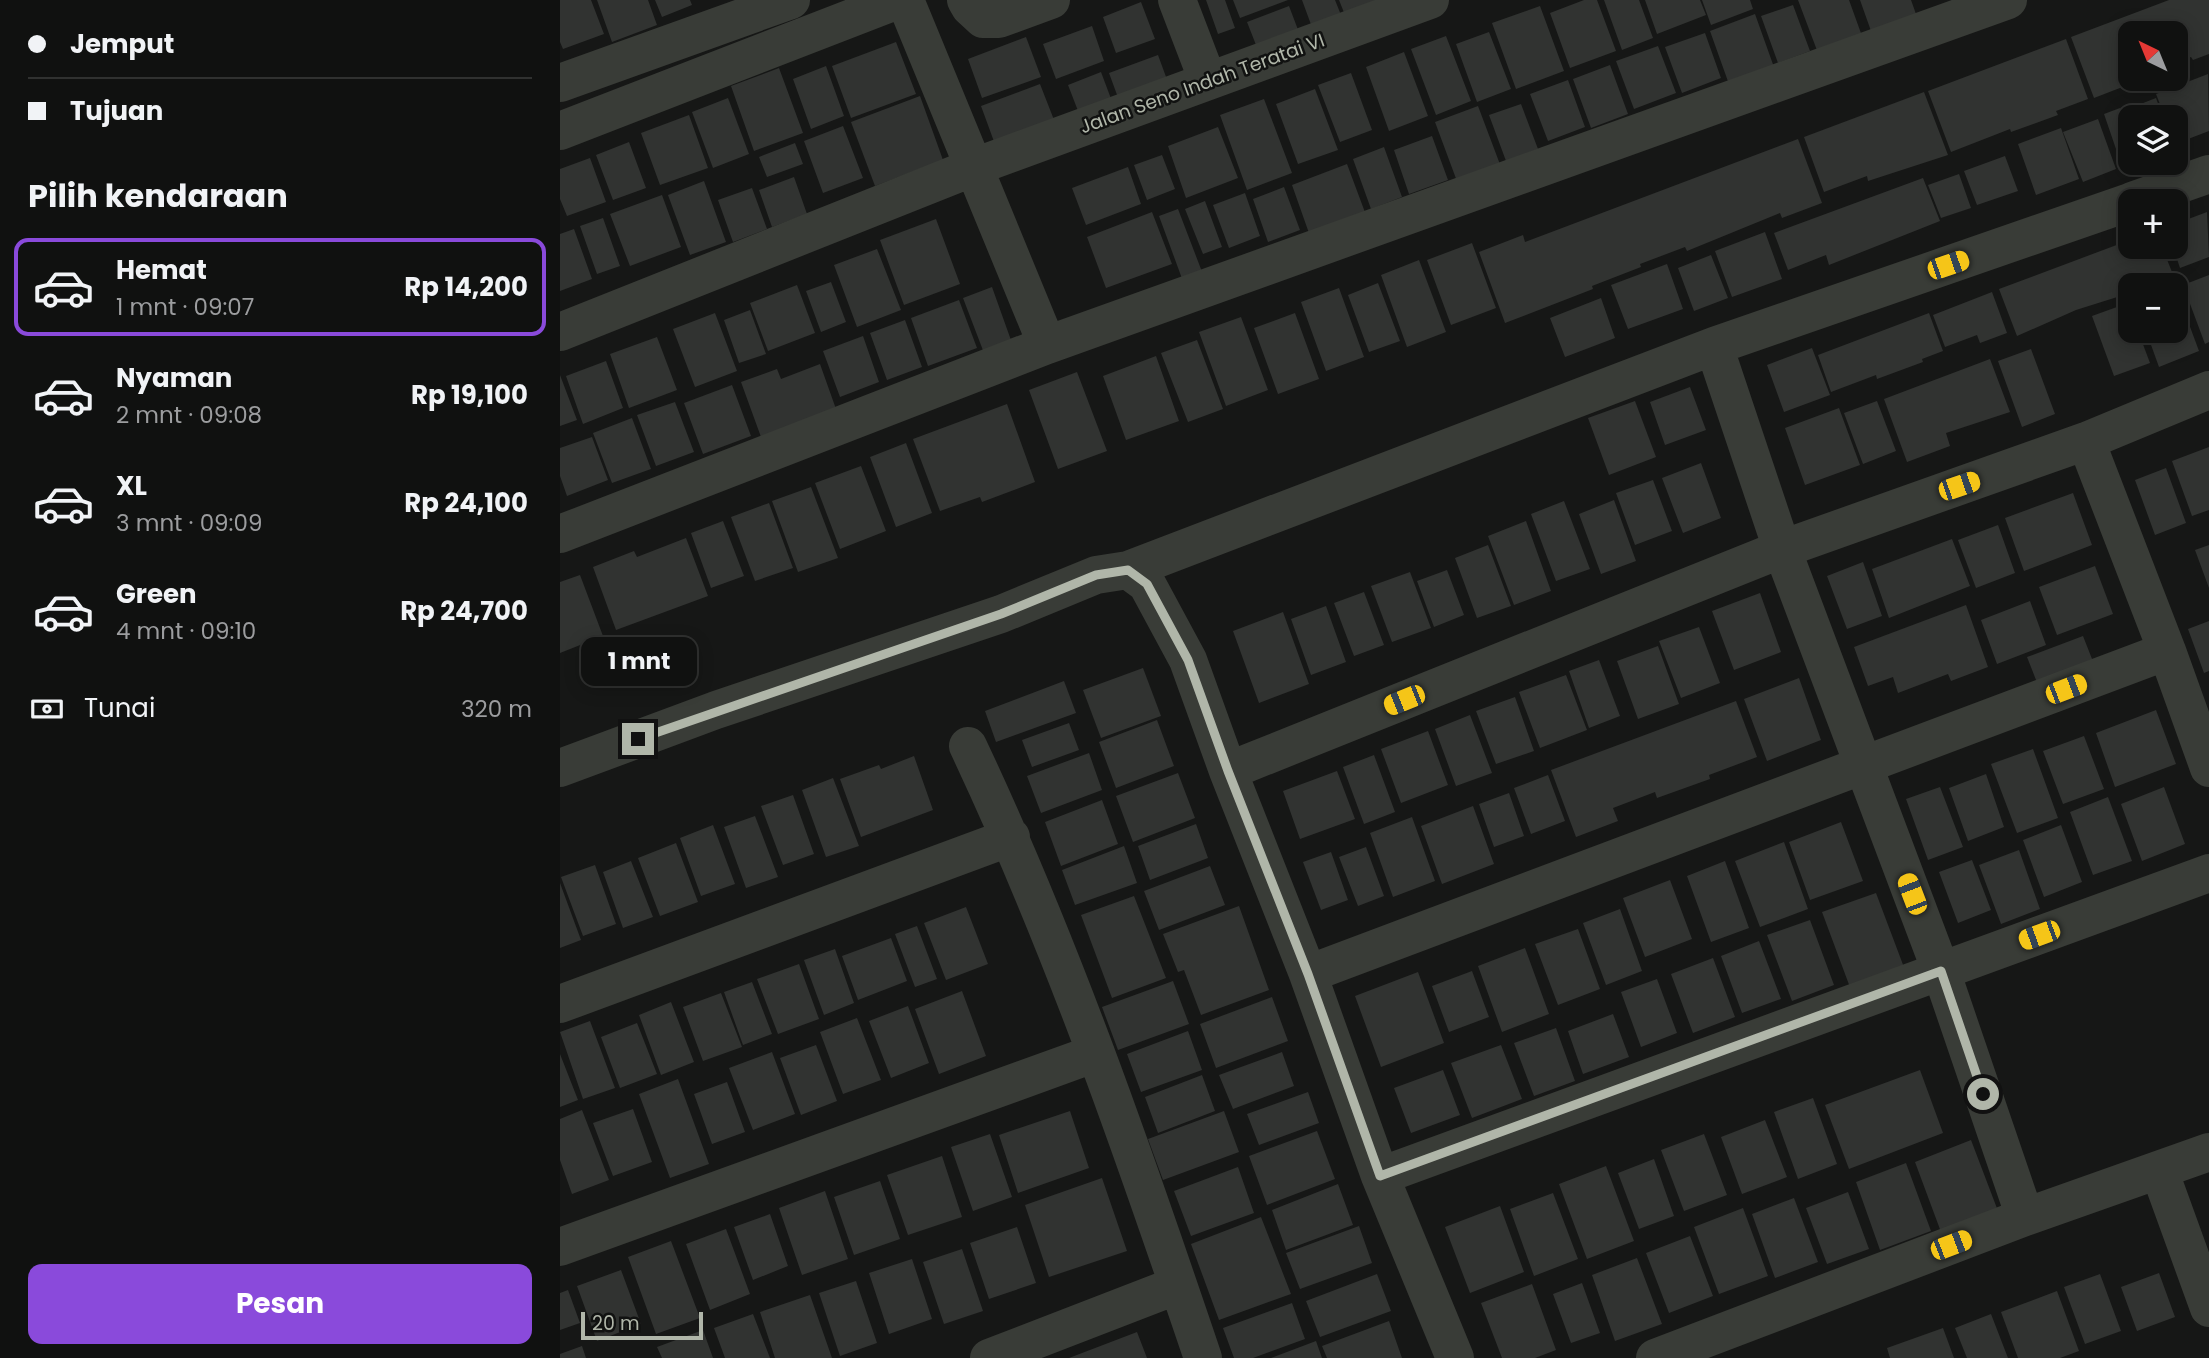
<!DOCTYPE html>
<html lang="id">
<meta charset="utf-8">
<style>
:root{--surface:#101110;--page:#1e1f1e;--text:#f1f3f6;--muted:#9c9d9f;--line:#303130;--accent:#8a4adb}
body{margin:0;font-family:Poppins,sans-serif;background:var(--page);color:var(--text);height:100vh;display:flex;flex-direction:column;font-size:26px;white-space:nowrap}
*{box-sizing:border-box;margin:0}
p{font-size:23px;color:var(--muted)}
.icon{flex:none;width:38px;height:38px;fill:none;stroke:currentColor;stroke-width:2;stroke-linecap:round;stroke-linejoin:round}
.map{position:relative;flex:1;overflow:hidden}
.side{display:flex;flex-direction:column;background:var(--surface);width:560px}
.side>*{flex:none}
.hud{display:grid;align-content:center;height:154px;padding:0 28px;background:var(--surface)}
.needle{width:46px;rotate:317deg}
.controls{position:absolute;left:1558px;top:21px;display:grid;gap:14px}
.controls a{display:grid;place-items:center;width:70px;height:70px;border-radius:14px;background:var(--surface);box-shadow:0 4px 18px #0003,0 0 0 2px var(--line);font-size:35px}
.scale{position:absolute;left:21px;bottom:18px;width:122px;box-sizing:border-box;padding-left:7px;border:4px solid #b0b6a9;border-top:0;font-size:19px;line-height:24px;white-space:nowrap;color:#b0b6a9;-webkit-text-stroke:5px #111211;paint-order:stroke}
.end{position:absolute;width:32px;height:32px;margin:-16px;border:9px solid #b0b6a9;background:#111;box-shadow:0 0 0 4px #111}
.from{border-radius:50%}
.bubble{position:absolute;height:49px;border-radius:14px;background:var(--surface);box-shadow:0 4px 18px #0003,0 0 0 2px var(--line);font-size:23px;font-weight:700;line-height:49px;text-align:center}
.car{position:absolute;width:21px;height:42px;margin:-21px -10px;border-radius:9px;box-shadow:0 0 5px 2px #0007;background:linear-gradient(#f5c518 24%,#345 0 40%,#f5c518 0 76%,#345 0 86%,#f5c518 0)}
.hud b{display:flex;align-items:center;gap:24px;height:66px;font-size:26px}
.hud b+b{border-top:2px solid var(--line)}
.hud i{width:18px;height:18px;background:var(--text)}
ul{padding:0;list-style:none}
li{display:flex;align-items:center;gap:21px;height:98px;margin:0 14px 10px;padding:0 14px;border:4px solid transparent;border-radius:14px}
li div{flex:1}
li b{display:block;font-size:26px}
li em{font-style:normal;font-weight:700}
li.selected{border-color:var(--accent)}
li>.icon{width:63px;height:63px;stroke-width:1.5}
h2{padding:0 28px;font-size:32px;line-height:84px}
.pay{display:flex;align-items:center;gap:18px;height:77px;padding:0 28px;font-size:26px}
.pay p{margin-inline-start:auto}
.primary-button{display:flex;gap:14px;margin-top:auto;padding:14px 28px}
.primary-button a{flex:1;height:80px;border-radius:14px;background:var(--accent);color:#fff;font-size:28px;font-weight:700;line-height:80px;text-align:center}
main{display:flex;flex:1;min-height:0}
.map>svg:first-child{display:block}
.building{fill:#313331}
.lines{fill:none;stroke-linecap:round;stroke-linejoin:round}
.minor{stroke:#393c37;stroke-width:38}
.route{stroke:#b0b6a9;stroke-width:9}
.labels{text-anchor:middle;stroke-width:5;stroke-linejoin:round;paint-order:stroke}
.street-label{font-size:19px;fill:#b0b6a9;stroke:#111211}
</style>
<main>
<section class="side">
<div class="hud">
<b><i class="from"></i>Jemput</b>
<b><i></i>Tujuan</b>
</div>
<h2>Pilih kendaraan</h2>
<ul>
<li class="selected"><svg class="icon" aria-label="car" viewBox="0 0 24 24"><path d="M5 17H2v-5l4-1 3-4h7l3 4 3 1v5h-3M9 17h6M6 11h13"/><circle cx="7" cy="17" r="2"/><circle cx="17" cy="17" r="2"/></svg><div><b>Hemat</b><p>1 mnt · 09:07</p></div><em>Rp 14,200</em></li>
<li><svg class="icon" aria-label="car" viewBox="0 0 24 24"><path d="M5 17H2v-5l4-1 3-4h7l3 4 3 1v5h-3M9 17h6M6 11h13"/><circle cx="7" cy="17" r="2"/><circle cx="17" cy="17" r="2"/></svg><div><b>Nyaman</b><p>2 mnt · 09:08</p></div><em>Rp 19,100</em></li>
<li><svg class="icon" aria-label="car" viewBox="0 0 24 24"><path d="M5 17H2v-5l4-1 3-4h7l3 4 3 1v5h-3M9 17h6M6 11h13"/><circle cx="7" cy="17" r="2"/><circle cx="17" cy="17" r="2"/></svg><div><b>XL</b><p>3 mnt · 09:09</p></div><em>Rp 24,100</em></li>
<li><svg class="icon" aria-label="car" viewBox="0 0 24 24"><path d="M5 17H2v-5l4-1 3-4h7l3 4 3 1v5h-3M9 17h6M6 11h13"/><circle cx="7" cy="17" r="2"/><circle cx="17" cy="17" r="2"/></svg><div><b>Green</b><p>4 mnt · 09:10</p></div><em>Rp 24,700</em></li>
</ul>
<div class="pay"><svg class="icon" aria-label="cash" viewBox="0 0 24 24"><path d="M3 7h18v10H3z"/><circle cx="12" cy="12" r="2"/></svg>Tunai<p>320 m</p></div>
<div class="primary-button"><a>Pesan</a></div>
</section>
<div class="map">
<svg width="1649" height="1358" viewBox="0 0 1649 1358">
<rect width="100%" height="100%" fill="#161716"/>
<!-- building -->
<path class="building" d="M0 0H31L44 34 3 49 0 42Z
M37 0H88L97 25 52 42Z
M95 0H130L132 5 102 17Z
M646 0H665L675 28 658 34Z
M673 0H728L680 18Z
M742 0H775L783 20 753 30Z
M779 0H816L785 15Z
M1024 0H1037L1056 51 1010 68 990 13Z
M1044 0H1079L1093 38 1062 50Z
M1085 0H1140L1146 15 1097 34Z
M1142 0H1190L1193 9 1151 25Z
M1238 0H1289L1302 36 1258 53Z
M1300 0H1351L1356 14 1311 31Z
M1609 0H1649V54L1633 60 1631 57 1615 63V33H1570V79H1577L1578 81 1534 98 1511 37Z
M581 2 595 39 556 53 543 17Z
M1233 5 1250 51 1218 63 1201 16Z
M729 6 740 35 698 50 687 22Z
M980 6 1004 71 956 89 932 23Z
M1195 14 1215 70 1170 87 1150 31Z
M532 26 544 61 496 79 483 44Z
M929 32 951 89 917 102 896 44Z
M1145 33 1161 78 1122 93 1105 47Z
M886 36 911 101 876 115 851 49Z
M466 37 481 77 422 98 408 59Z
M1506 39 1528 99 1496 111 1498 115 1451 132 1450 129 1391 152 1368 91Z
M336 42 356 94 291 118 272 66Z
M1098 46 1116 93 1074 109 1056 61Z
M844 52 868 116 829 131 806 67Z
M598 55 609 85 560 103 549 73Z
M1050 65 1068 114 1031 128 1013 79Z
M266 66 284 116 251 129 233 79Z
M219 68 243 133 194 151 171 86Z
M541 72 553 104 520 116 508 85Z
M791 73 812 130 780 142 758 85Z
M1648 74 1649 131 1615 144V117H1605L1596 94Z
M1008 80 1025 127 988 141 970 94Z
M480 84 496 125 436 147 421 106Z
M755 89 778 150 738 164 716 104Z
M1364 92 1388 155 1308 181 1307 176 1264 192 1244 137Z
M360 96 383 160 315 186 291 122Z
M168 98 189 154 153 168 132 112Z
M1596 98 1603 117H1570L1569 123 1565 110Z
M704 99 732 173 687 190 660 115Z
M961 104 978 149 946 161 929 115Z
M918 106 941 167 898 184 875 122Z
M1560 108 1570 135V144L1556 149 1544 114Z
M129 115 148 168 100 185 81 133Z
M1538 119 1556 169 1523 182 1503 132Z
M283 126 303 178 263 193 244 141Z
M658 127 678 178 626 198 608 146Z
M1501 128 1519 179 1476 195 1458 144Z
M872 136 888 180 849 194 834 150Z
M1238 139 1262 203 1222 218 1220 213 1127 251 1125 247 1080 264 1081 267 1032 286 1033 289 945 323 919 252 963 235 965 242Z
M69 142 86 188 53 200 36 155Z
M235 143 243 164 207 177 199 157Z
M824 147 842 197 811 209 793 159Z
M602 155 615 189 587 200 574 165Z
M1445 156 1458 191 1417 205 1404 171Z
M30 158 46 202 7 216 0 199V169Z
M787 164 806 215 750 236 732 185Z
M568 167 581 204 526 225 512 188Z
M1399 174 1411 208 1381 218 1368 185Z
M234 177 247 214 212 227 199 190Z
M1363 178 1380 221 1269 265 1266 255 1228 270 1214 233Z
M144 181 166 242 130 255 108 195Z
M724 187 740 230 708 242 693 199Z
M192 188 207 229 173 242 158 200Z
M685 193 700 236 669 248 653 205Z
M102 195 121 247 70 266 50 214Z
M645 201 662 247 643 254 625 209Z
M618 209 644 277 624 284 599 216Z
M592 212 612 264 546 288 527 237Z
M1647 212 1649 257 1620 268 1613 247H1615V224Z
M43 218 60 266 37 274 20 226Z
M376 219 400 284 344 305 320 240Z
M14 229 32 279 0 291V234Z
M1205 232 1222 279 1172 297 1155 251Z
M1570 240V247H1602L1614 277 1591 285H1570V293L1516 310 1457 336 1439 289Z
M912 243 936 308 891 325 867 260Z
M317 249 341 310 297 327 274 265Z
M1151 255 1168 298 1134 311 1118 268Z
M859 260 886 332 847 347 821 275Z
M1107 264 1123 309 1068 329 1051 285Z
M1649 275V342L1645 344 1623 285Z
M271 282 286 322 261 332 246 291Z
M818 283 840 341 809 352 788 295Z
M237 285 255 333 208 351 190 303Z
M432 287 452 343 424 353 403 298Z
M779 288 804 357 766 371 741 302Z
M1616 289 1639 351 1599 367 1586 331H1615Z
M1432 292 1447 333 1420 343 1417 335 1385 347 1373 315Z
M1041 298 1055 338 1005 357 990 318Z
M399 300 417 348 368 366 351 318Z
M1568 303 1570 331H1578L1590 363 1554 376 1532 316Z
M190 310 206 354 179 363 164 320Z
M155 313 177 371 135 387 113 329Z
M735 313 759 379 718 394 694 328Z
M1369 313 1383 351 1362 359 1363 362 1317 379 1316 375 1271 392 1258 355Z
M681 317 708 390 666 406 639 332Z
M345 320 362 367 327 380 310 333Z
M303 336 319 382 280 397 263 351Z
M97 337 117 390 69 408 50 354Z
M637 340 663 409 628 422 601 353Z
M1252 348 1270 395 1224 412 1207 365Z
M1471 349 1495 414 1462 427 1438 361Z
M596 356 619 421 566 440 543 376Z
M1430 359 1450 412 1386 433 1390 446 1347 462 1324 399Z
M46 361 63 408 23 424 6 376Z
M260 364 276 409 201 437 181 382 217 369 221 379Z
M517 372 547 451 498 469 469 390Z
M0 375 17 420 0 426Z
M172 385 191 436 143 454 124 403Z
M1130 387 1146 430 1105 445 1090 402Z
M1075 401 1096 457 1049 475 1028 418Z
M1317 401 1336 451 1303 464 1284 413Z
M115 402 134 452 96 466 77 415Z
M447 404 475 482 422 502 420 497 380 511 353 439Z
M1279 408 1300 465 1245 485 1225 428Z
M72 418 91 469 52 483 33 433Z
M32 437 48 480 7 496 0 476V448Z
M346 443 372 513 336 527 310 457Z
M1649 447V510L1632 516 1612 461Z
M1141 463 1161 518 1123 533 1102 478Z
M301 466 326 531 280 549 255 483Z
M1606 468 1626 523 1595 535 1575 480Z
M1093 480 1112 531 1075 545 1056 493Z
M251 487 278 558 238 572 212 501Z
M1513 493 1532 545 1464 571 1445 518Z
M1054 500 1076 561 1041 574 1019 514Z
M1004 501 1030 569 996 581 971 514Z
M209 503 233 568 195 581 171 517Z
M163 521 184 576 151 588 131 533Z
M966 521 991 591 954 605 928 536Z
M1438 525 1455 573 1416 588 1398 540Z
M126 538 148 596 56 630 33 567 74 551 77 557Z
M1392 539 1410 586 1329 618 1312 569Z
M928 545 951 606 917 618 895 558Z
M1649 545V588L1635 550Z
M1303 562 1322 616 1287 629 1267 576Z
M1535 566 1553 614 1497 635 1479 587Z
M887 570 904 615 874 627 857 581Z
M850 572 871 628 832 642 811 586Z
M20 575 43 636 0 653V582Z
M804 592 824 645 794 656 774 603Z
M1200 593 1221 652 1174 670 1152 611Z
M1470 601 1486 645 1437 664 1421 620Z
M1406 605 1428 667 1391 681 1388 674 1338 693 1333 677 1308 686 1294 647Z
M766 606 786 662 751 675 731 619Z
M723 612 749 684 699 703 673 631Z
M1649 621V671L1644 673 1628 629Z
M1139 627 1160 683 1121 698 1099 641Z
M1523 636 1534 664 1478 685 1467 657Z
M1098 646 1119 704 1078 719 1057 661Z
M1039 660 1060 716 1029 728 1009 671Z
M583 668 601 716 541 738 523 690Z
M1006 675 1027 730 980 748 959 692Z
M1239 678 1261 740 1207 761 1184 699Z
M504 681 516 713 436 742 425 711Z
M955 697 974 751 936 764 916 711Z
M1176 701 1197 757 1149 775 1150 779 1097 798 1095 792 1053 808 1058 821 1016 837 991 770Z
M1596 710 1616 764 1555 787 1536 733Z
M910 715 932 773 896 786 875 729Z
M597 720 614 766 556 788 539 742Z
M509 723 519 750 472 767 462 740Z
M868 731 888 785 841 803 821 749Z
M1524 736 1544 789 1503 804 1483 751Z
M1473 749 1498 818 1457 833 1431 764Z
M529 753 542 790 481 813 467 776Z
M814 755 835 812 804 824 783 767Z
M354 756 373 810 301 837 280 779 319 765 321 769Z
M777 771 795 819 740 839 723 791Z
M618 773 635 818 573 842 556 796Z
M1426 774 1444 827 1408 841 1389 788Z
M988 775 1005 821 971 834 954 788Z
M273 778 299 846 266 857 242 790Z
M1380 787 1403 847 1368 860 1346 799Z
M1604 787 1625 844 1582 861 1561 804Z
M949 793 964 836 934 847 919 804Z
M233 795 254 854 223 865 201 806Z
M1548 797 1572 861 1533 875 1510 812Z
M542 800 558 844 501 866 485 822Z
M913 806 934 864 882 884 861 826Z
M195 816 218 877 186 888 164 827Z
M852 817 875 881 833 897 810 833Z
M1281 822 1303 881 1250 900 1229 842Z
M636 824 648 858 590 880 578 846Z
M153 825 175 884 141 896 120 838Z
M1501 825 1522 882 1484 897 1463 840Z
M1224 842 1248 909 1200 927 1175 861Z
M116 843 138 902 100 916 78 858Z
M564 846 577 883 515 905 502 870Z
M806 847 824 896 798 906 779 857Z
M1459 850 1480 909 1441 924 1419 865Z
M771 852 788 900 761 910 743 862Z
M1412 860 1431 910 1398 923 1379 872Z
M71 861 93 917 63 928 43 872Z
M1165 861 1189 928 1151 942 1127 876Z
M35 865 56 924 23 936 1 877Z
M650 866 665 905 599 930 584 891Z
M1110 880 1132 939 1085 957 1063 898Z
M0 883 21 940 0 948Z
M1316 893 1345 970 1291 990 1262 912Z
M574 896 606 978 552 998 521 915Z
M679 906 709 990 641 1015 624 970 618 972 603 934Z
M406 907 428 964 386 980 364 923Z
M1060 909 1082 971 1046 985 1023 923Z
M1250 920 1274 985 1232 1001 1207 935Z
M357 926 377 979 355 987 335 934Z
M1018 929 1040 989 998 1005 975 944Z
M331 938 347 981 298 1000 282 956Z
M1199 941 1221 999 1182 1013 1161 956Z
M965 948 989 1014 942 1032 918 966Z
M275 949 294 1003 264 1015 244 960Z
M1153 958 1175 1017 1133 1033 1111 974Z
M239 964 259 1019 218 1034 197 979Z
M912 971 929 1017 889 1032 872 986Z
M858 972 884 1043 821 1067 795 996Z
M1097 979 1117 1033 1081 1047 1061 992Z
M613 981 629 1024 558 1050 542 1007Z
M192 982 212 1034 183 1045 164 992Z
M402 991 426 1056 379 1074 355 1009Z
M161 993 182 1047 143 1061 123 1007Z
M712 997 728 1041 656 1068 640 1024Z
M111 1002 134 1062 101 1075 79 1015Z
M348 1006 369 1063 331 1078 309 1021Z
M1053 1014 1069 1057 1023 1074 1008 1031Z
M297 1018 321 1080 283 1094 260 1032Z
M30 1021 55 1088 23 1099 0 1032Z
M77 1023 97 1074 60 1088 41 1037Z
M996 1028 1015 1081 974 1096 954 1043Z
M628 1031 642 1070 581 1092 567 1054Z
M256 1045 277 1101 241 1115 220 1058Z
M941 1045 962 1099 912 1118 891 1063Z
M212 1052 235 1114 193 1130 169 1068Z
M722 1052 734 1086 673 1109 659 1075Z
M0 1054 18 1100 0 1107Z
M883 1070 900 1115 851 1133 834 1088Z
M1360 1070 1383 1133 1289 1169 1265 1105Z
M642 1075 655 1111 598 1133 585 1097Z
M118 1079 149 1164 110 1178 79 1094Z
M167 1082 185 1132 152 1144 134 1094Z
M748 1092 759 1123 699 1145 687 1114Z
M1253 1098 1277 1164 1238 1179 1214 1112Z
M73 1109 92 1162 53 1176 33 1123Z
M22 1110 49 1180 12 1194 0 1160V1119Z
M510 1111 529 1168 458 1193 439 1135Z
M664 1111 679 1152 603 1180 588 1139Z
M1205 1120 1227 1177 1182 1194 1161 1137Z
M757 1131 775 1179 707 1205 689 1156Z
M430 1134 452 1197 413 1211 391 1147Z
M1144 1134 1167 1195 1124 1211 1101 1150Z
M1411 1140 1438 1211 1381 1232 1355 1162Z
M382 1156 402 1217 348 1235 327 1175Z
M1094 1159 1114 1216 1079 1229 1058 1173Z
M1346 1163 1371 1231 1320 1250 1296 1182Z
M1046 1166 1074 1241 1027 1259 999 1184Z
M678 1167 694 1213 631 1236 614 1191Z
M542 1178 567 1251 489 1277 465 1205Z
M320 1181 340 1239 294 1255 274 1197Z
M778 1184 793 1225 726 1250 712 1210Z
M265 1191 288 1259 242 1275 219 1208Z
M1288 1192 1309 1249 1267 1264 1246 1208Z
M993 1193 1018 1259 974 1276 950 1209Z
M1234 1198 1258 1262 1215 1278 1192 1214Z
M940 1206 964 1272 910 1293 885 1227Z
M1183 1208 1208 1276 1159 1294 1134 1227Z
M210 1214 228 1266 193 1280 174 1227Z
M701 1217 731 1294 659 1320 631 1244Z
M799 1226 812 1263 740 1289 726 1253Z
M457 1227 476 1283 429 1299 410 1243Z
M166 1229 190 1294 150 1310 126 1244Z
M1130 1236 1153 1296 1109 1313 1086 1253Z
M111 1241 140 1318 96 1334 68 1257Z
M402 1249 423 1311 384 1324 363 1262Z
M1077 1258 1102 1324 1055 1341 1032 1275Z
M352 1259 372 1319 329 1334 309 1273Z
M61 1270 81 1324 37 1341 17 1286Z
M1599 1273 1615 1317 1577 1331 1561 1287Z
M817 1274 831 1311 760 1337 746 1301Z
M1540 1274 1561 1331 1525 1344 1504 1287Z
M296 1281 317 1343 280 1356 259 1293Z
M1022 1283 1040 1333 1011 1343 993 1294Z
M972 1284 996 1350 975 1358H942L921 1303Z
M8 1290 20 1323 0 1330V1293Z
M1497 1291 1519 1351 1500 1358H1458L1441 1312Z
M250 1295 272 1358H215L200 1312Z
M732 1303 745 1339 693 1358H674L663 1328Z
M193 1314 210 1358H165L154 1328Z
M1431 1314 1448 1358H1407L1395 1328Z
M829 1321 842 1358H767L762 1346Z
M1383 1328 1394 1358H1330L1327 1348Z
M143 1330 153 1358H102L97 1347Z
M577 1332 587 1358H509Z
M756 1341 762 1358H711Z
M22 1346 26 1358H0V1354Z"/>
<g class="lines">
<!-- minor -->
<path class="minor" d="M345 0 487 345
M406 0 410 7 423 19H439L491 0
M617 0 648 81
M0 83 231 0
M0 131 338 0
M1572 201 1649 174
M0 332 414 167 870 0
M1154 346 1222 549 1381 971 1465 1217
M1526 441 1607 651 1649 768
M0 534 487 345 1448 0
M568 570 1154 346 1570 202
M408 746C501 943 573 1151 643 1358
M0 768 156 710 441 614 536 575 568 570 587 584 628 660 668 771 748 974 820 1176 895 1358
M668 771 1222 549 1526 441 1649 390
M748 974 1607 651
M0 1004 451 837
M1599 1170 1649 1308
M820 1176 1649 873
M0 1247 536 1053
M429 1358 618 1285
M1095 1358 1465 1217 1649 1152"/>
</g>
<g class="lines">
<!-- route -->
<path class="route" d="M78 739 441 614 536 575 568 570 587 584 628 660 668 771 748 974 820 1176 1381 971 1423 1094"/>
</g>
<g class="labels">
<!-- street labels -->
<g class="street-label">
<text transform="translate(642 83) rotate(-20)" y="7">Jalan Seno Indah Teratai VI</text>
</g>
</g>
</svg>
<div class="controls">
<a><svg class="needle" viewBox="-14 -14 28 28"><path d="M0-13l5 13h-10z" fill="#e53935"/><path d="M0 13l5-13h-10z" fill="#9c9d9f"/></svg></a>
<a><svg class="icon" aria-label="layers" viewBox="0 0 24 24"><path d="M12 4l9 5-9 5-9-5zM3 14l9 5 9-5"/></svg></a>
<a>+</a>
<a>−</a>
</div>
<div class="scale">20 m</div>
<i class="end from" style="left:1423px;top:1094px"></i>
<i class="end" style="left:78px;top:739px"></i>
<div class="bubble" style="left:21px;top:637px;width:116px">1 mnt</div>
<i class="car" style="left:1388px;top:265px;rotate:71deg"></i>
<i class="car" style="left:1399px;top:486px;rotate:71deg"></i>
<i class="car" style="left:1506px;top:689px;rotate:69deg"></i>
<i class="car" style="left:844px;top:700px;rotate:248deg"></i>
<i class="car" style="left:1352px;top:894px;rotate:339deg"></i>
<i class="car" style="left:1479px;top:935px;rotate:250deg"></i>
<i class="car" style="left:1391px;top:1245px;rotate:69deg"></i>
</div>
</main>
